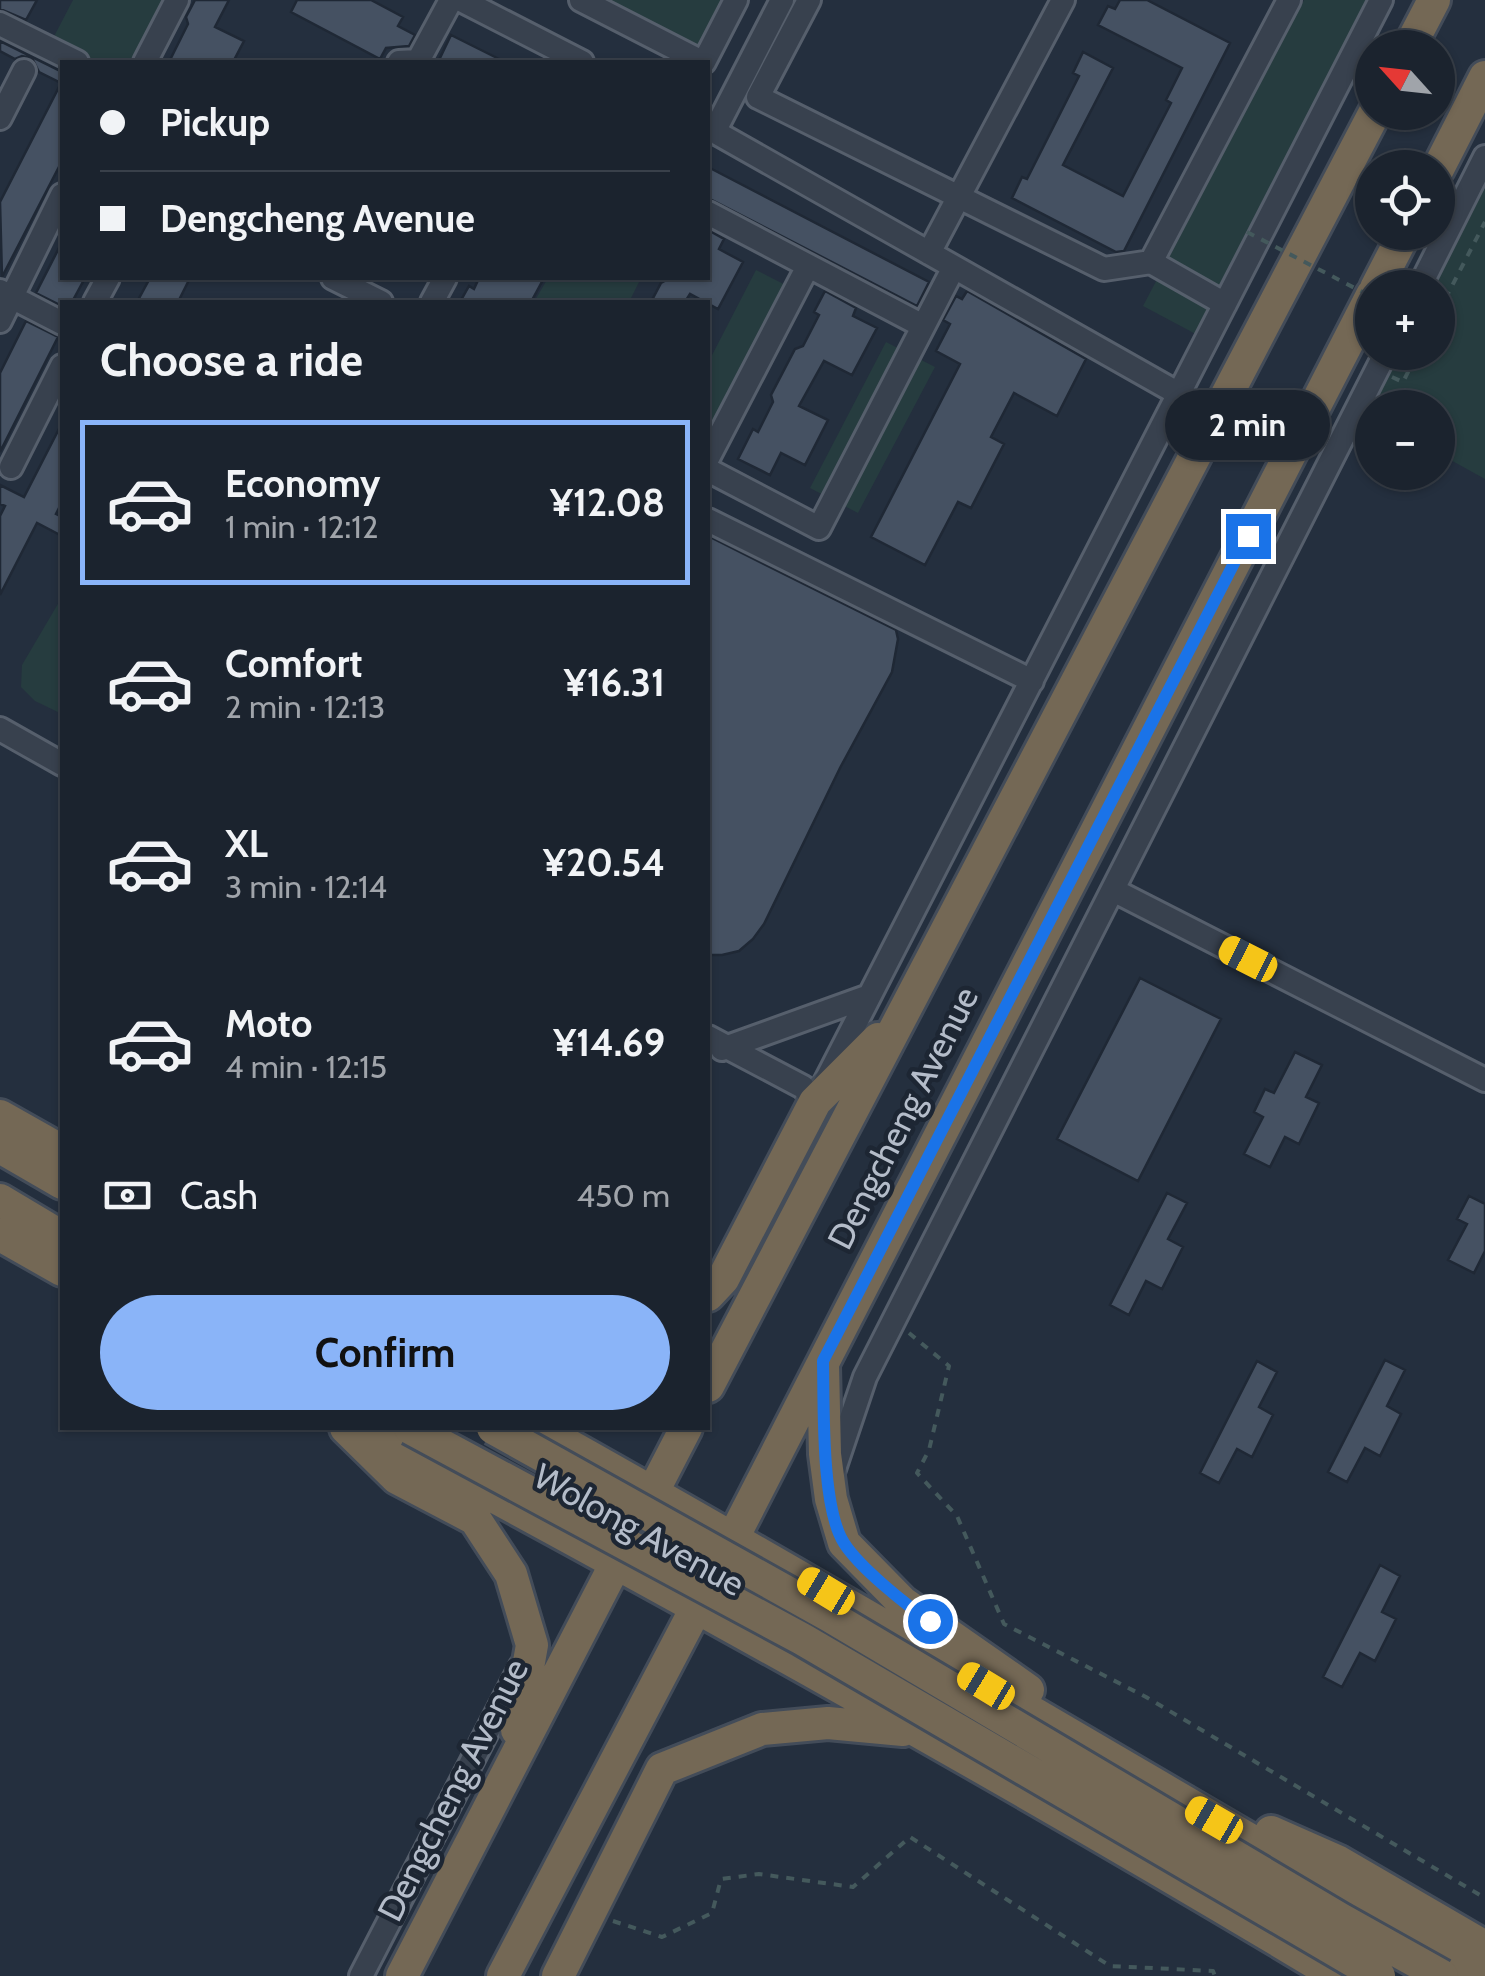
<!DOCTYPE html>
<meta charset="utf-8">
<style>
:root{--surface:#1b232e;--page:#282f3a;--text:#f1f3f6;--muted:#a0a4aa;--line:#39404a;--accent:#8ab4f8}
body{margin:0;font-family:Cabin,sans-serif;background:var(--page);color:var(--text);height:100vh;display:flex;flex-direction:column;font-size:38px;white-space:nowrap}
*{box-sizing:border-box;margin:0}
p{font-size:32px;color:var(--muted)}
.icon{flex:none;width:55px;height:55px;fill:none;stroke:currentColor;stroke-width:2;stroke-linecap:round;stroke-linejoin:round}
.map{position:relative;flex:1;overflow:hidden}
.sheet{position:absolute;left:60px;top:300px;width:650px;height:1130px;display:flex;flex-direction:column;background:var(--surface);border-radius:0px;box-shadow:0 2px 8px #0004,0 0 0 2px var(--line)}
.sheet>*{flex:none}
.guide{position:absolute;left:60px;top:60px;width:650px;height:220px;border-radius:0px;box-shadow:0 2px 8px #0004,0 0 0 2px var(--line);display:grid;align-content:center;height:220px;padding:0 40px;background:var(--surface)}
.needle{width:65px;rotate:297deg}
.controls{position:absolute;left:1355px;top:30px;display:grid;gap:20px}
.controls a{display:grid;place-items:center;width:100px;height:100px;border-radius:50%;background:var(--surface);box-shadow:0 2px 8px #0004,0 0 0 2px var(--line);font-size:50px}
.end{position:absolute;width:45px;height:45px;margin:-22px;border:12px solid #1a73e8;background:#fff;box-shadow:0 0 0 5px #fff}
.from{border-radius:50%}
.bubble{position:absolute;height:70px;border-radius:35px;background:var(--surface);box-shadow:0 2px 8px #0004,0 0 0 2px var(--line);font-size:32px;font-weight:700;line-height:70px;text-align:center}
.car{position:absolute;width:30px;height:60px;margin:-30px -15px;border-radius:12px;box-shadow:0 0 8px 2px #0007;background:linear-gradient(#f5c518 24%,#345 0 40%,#f5c518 0 76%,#345 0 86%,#f5c518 0)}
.guide b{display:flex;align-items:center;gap:35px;height:95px;font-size:38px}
.guide b+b{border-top:2px solid var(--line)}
.guide i{width:25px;height:25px;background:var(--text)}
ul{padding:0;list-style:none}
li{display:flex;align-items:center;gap:30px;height:165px;margin:0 20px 15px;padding:0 20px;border:5px solid transparent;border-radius:0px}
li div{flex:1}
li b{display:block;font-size:38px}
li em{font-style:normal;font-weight:700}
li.on{border-color:var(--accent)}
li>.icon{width:90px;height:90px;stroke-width:1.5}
h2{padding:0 40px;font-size:45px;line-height:120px}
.pay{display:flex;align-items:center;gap:25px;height:110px;padding:0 40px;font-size:38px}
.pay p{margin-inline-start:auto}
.button{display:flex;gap:20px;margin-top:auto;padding:20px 40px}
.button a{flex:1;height:115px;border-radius:60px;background:var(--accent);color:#111;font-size:40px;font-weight:700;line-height:115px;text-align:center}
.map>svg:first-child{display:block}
.green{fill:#263c3f}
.building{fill:#455162;stroke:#1f2835;stroke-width:2.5}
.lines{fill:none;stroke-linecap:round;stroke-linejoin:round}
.minor-casing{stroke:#565f6c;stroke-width:28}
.highway-casing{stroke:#434c59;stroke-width:38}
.path{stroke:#44595c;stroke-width:4;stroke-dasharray:8 8;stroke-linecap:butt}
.minor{stroke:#38414e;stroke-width:22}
.highway{stroke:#746855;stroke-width:32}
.highway-bridge-casing{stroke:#434c59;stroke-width:38;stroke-linecap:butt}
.path-bridge{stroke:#44595c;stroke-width:4;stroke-dasharray:8 8;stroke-linecap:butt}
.highway-bridge{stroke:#746855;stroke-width:32}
.route{stroke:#1a73e8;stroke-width:12}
.labels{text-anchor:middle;stroke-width:9;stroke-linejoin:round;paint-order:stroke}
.street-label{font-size:35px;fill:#b4bcc9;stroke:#1d2633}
</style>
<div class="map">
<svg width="1485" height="1976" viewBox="0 0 1485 1976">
<rect width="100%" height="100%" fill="#242f3e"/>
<!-- green -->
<path class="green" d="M73 0H177L145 62H77L48 48Z
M578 0H736L704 62Z
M1304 0H1381L1207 340 1143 306Z
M1485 178V479L1438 453V408L1372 409 1371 403 1396 353 1438 352V288L1429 287Z
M756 270 805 295 729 441 708 430V363Z
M548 278H641L629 302H534Z
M886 342 935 367 858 513 810 488Z
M62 597V714L35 701 21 687 22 665Z"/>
<!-- building -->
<path class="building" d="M0 0H37L26 20 0 9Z
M195 0H229L215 27 244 41 233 62H169L188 24 186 17Z
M297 0H371L403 17 398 26 415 35 409 46 386 48 380 59 291 12Z
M1120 0H1147L1230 43 1124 251 1116 252 1012 198 1022 177 1027 179 1079 76 1073 73 1083 52 1113 68 1063 165 1123 196 1171 103 1166 100 1182 68 1098 25 1108 6 1115 9Z
M451 35 505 62H449L440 58Z
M0 41 62 72V161L2 277 0 202 61 83 39 72 32 58 22 56 15 59 0 51Z
M708 167 929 282 917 306 708 198Z
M708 230 724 239 719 249 743 262 718 309 690 294 685 302H651L661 283 670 278H708Z
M62 242V278H85L72 302H62V306L36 293Z
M150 278H190L178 302H137Z
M479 278H544L531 302H460L469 286 474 289Z
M825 291 856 308 853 316 877 328 852 375 824 361 799 406 828 420 805 465 781 453 770 475 738 459 753 429 758 432 773 402 771 395 795 349 803 346 819 315 814 312Z
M967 291 1086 359 1057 416 1014 393 991 437 1004 444 971 508 958 502 925 565 871 537 960 364 936 351 950 324 943 320 956 296 962 299Z
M26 321 58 337 0 452V373Z
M62 423V502L56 514 62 517V536L37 523 0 595V516L5 506 0 504V485L24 497Z
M708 536 896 630 898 639 892 672 840 768 764 924 753 939 739 951 722 955H708Z
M1140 978 1221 1019 1138 1181 1057 1139Z
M1295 1052 1322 1065 1306 1097 1319 1103 1299 1144 1285 1137 1270 1167 1244 1154 1263 1117 1254 1112 1265 1089 1274 1093Z
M1167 1193 1187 1203 1168 1239 1183 1247 1162 1289 1146 1281 1129 1315 1110 1305Z
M1469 1196 1485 1204V1251L1474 1273 1448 1260 1467 1224 1457 1219Z
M1385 1360 1405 1370 1387 1406 1401 1414 1380 1456 1365 1448 1347 1482 1328 1472Z
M1257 1361 1277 1372 1259 1407 1273 1415 1252 1457 1237 1449 1219 1483 1200 1473Z
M1380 1565 1400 1576 1382 1612 1396 1619 1375 1661 1360 1653 1342 1687 1323 1677Z"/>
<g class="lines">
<defs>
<path id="minor" d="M461 0 582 62
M581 0 702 62
M809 0 758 97 1104 269 1151 262 1289 0
M0 24 77 62
M145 62 177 0
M399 62 418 61 451 0
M704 62 736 0
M0 118 24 71
M708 128 1179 394
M714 132 782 0
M708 213 923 326
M929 253 1063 0
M1151 262 1225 304
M333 278 381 302
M1419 288 1485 157
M0 291 62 323
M95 302 108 278
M432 302 445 278
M0 321 62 195
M708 458 808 266
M11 467 62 366
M708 470 819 528 954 267
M708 520 1032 681
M0 729 62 764
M1113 890 1485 1080
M708 1037 803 1087 815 1102 1381 0
M722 1049 869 996
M832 1475 865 1377 1386 352
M361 1976 521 1666"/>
<path id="highway" d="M1409 48 1434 0
M1438 169 1485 77
M1376 288 1405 232
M0 1116 62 1151
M0 1147 62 1183
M0 1200 62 1237
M0 1235 62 1270
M708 1295 723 1279 815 1102 878 1039
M823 1366 825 1454 831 1499 844 1543 902 1602 1028 1690
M708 1386 1375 112
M346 1428 397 1478 475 1519 511 1574 532 1645 517 1730
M367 1428C694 1604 1019 1784 1337 1976
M538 1428C856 1606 1169 1794 1484 1976
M1271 1832 1339 1862 1485 1947
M402 1976 686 1428
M503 1976 734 1536 1372 295
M558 1976 662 1769 762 1729 828 1723 903 1730"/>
</defs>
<!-- minor casing -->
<use href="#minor" class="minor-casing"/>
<!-- highway casing -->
<use href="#highway" class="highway-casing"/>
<!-- path -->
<path class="path" d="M1438 313 1485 222
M1392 377 1403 382 1418 352
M909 1333 949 1366 929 1450 917 1473 957 1516 1004 1624 1146 1697 1485 1898
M613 1921 662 1937 712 1913 721 1879 759 1874 853 1887 910 1837 1110 1966 1213 1971 1215 1976"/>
<!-- minor -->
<use href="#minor" class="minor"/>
<!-- highway -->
<use href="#highway" class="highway"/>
<defs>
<path id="highway-bridge" d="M410 1428 802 1639 1379 1976
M493 1428 828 1615 1342 1920 1442 1976"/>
</defs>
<!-- highway-bridge casing -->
<use href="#highway-bridge" class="highway-bridge-casing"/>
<!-- path-bridge -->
<path class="path-bridge" d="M1247 232 1372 297"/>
<!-- highway-bridge -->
<use href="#highway-bridge" class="highway-bridge"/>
</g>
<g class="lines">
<!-- route -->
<path class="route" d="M930 1621C906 1605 859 1567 844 1543 821 1507 824 1406 823 1361L1248 536"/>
</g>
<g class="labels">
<!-- street labels -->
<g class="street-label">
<text transform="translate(903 1118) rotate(-63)" y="12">Dengcheng Avenue</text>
<text transform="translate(639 1530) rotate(29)" y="12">Wolong Avenue</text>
<text transform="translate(453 1790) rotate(-63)" y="12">Dengcheng Avenue</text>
</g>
</g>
</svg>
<div class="controls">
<a><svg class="needle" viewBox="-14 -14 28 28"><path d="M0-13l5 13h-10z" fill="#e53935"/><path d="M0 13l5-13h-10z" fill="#a0a4aa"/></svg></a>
<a><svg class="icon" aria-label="locate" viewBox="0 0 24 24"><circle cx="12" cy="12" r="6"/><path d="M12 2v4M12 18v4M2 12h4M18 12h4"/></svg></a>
<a>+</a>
<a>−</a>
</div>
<i class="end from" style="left:930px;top:1621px"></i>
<i class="end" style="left:1248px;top:536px"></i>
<div class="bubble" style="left:1165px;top:390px;width:165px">2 min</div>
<i class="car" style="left:1248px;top:959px;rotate:297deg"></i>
<i class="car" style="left:826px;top:1591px;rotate:301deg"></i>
<i class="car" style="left:986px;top:1686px;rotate:301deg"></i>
<i class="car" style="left:1214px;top:1820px;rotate:300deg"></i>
<div class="guide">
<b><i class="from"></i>Pickup</b>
<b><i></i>Dengcheng Avenue</b>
</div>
<section class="sheet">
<h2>Choose a ride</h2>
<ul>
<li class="on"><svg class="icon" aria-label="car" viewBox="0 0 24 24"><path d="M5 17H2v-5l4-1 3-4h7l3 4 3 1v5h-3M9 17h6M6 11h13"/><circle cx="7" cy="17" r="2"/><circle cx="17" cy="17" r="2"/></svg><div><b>Economy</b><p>1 min · 12:12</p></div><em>¥12.08</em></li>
<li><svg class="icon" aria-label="car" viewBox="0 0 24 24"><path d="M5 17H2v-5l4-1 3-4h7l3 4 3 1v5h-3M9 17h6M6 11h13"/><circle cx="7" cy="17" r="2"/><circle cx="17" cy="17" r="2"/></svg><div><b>Comfort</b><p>2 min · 12:13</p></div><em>¥16.31</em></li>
<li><svg class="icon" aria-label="car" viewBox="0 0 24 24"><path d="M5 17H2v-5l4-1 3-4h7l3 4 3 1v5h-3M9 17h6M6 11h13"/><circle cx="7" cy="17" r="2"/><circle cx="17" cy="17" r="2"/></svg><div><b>XL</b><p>3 min · 12:14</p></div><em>¥20.54</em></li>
<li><svg class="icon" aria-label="car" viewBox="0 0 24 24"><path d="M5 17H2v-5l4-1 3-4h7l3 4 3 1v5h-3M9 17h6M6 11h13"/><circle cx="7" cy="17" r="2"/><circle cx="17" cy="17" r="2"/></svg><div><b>Moto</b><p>4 min · 12:15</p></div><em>¥14.69</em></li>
</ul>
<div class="pay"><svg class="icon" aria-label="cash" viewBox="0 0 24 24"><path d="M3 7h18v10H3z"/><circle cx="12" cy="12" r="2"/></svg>Cash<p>450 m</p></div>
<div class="button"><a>Confirm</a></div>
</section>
</div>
